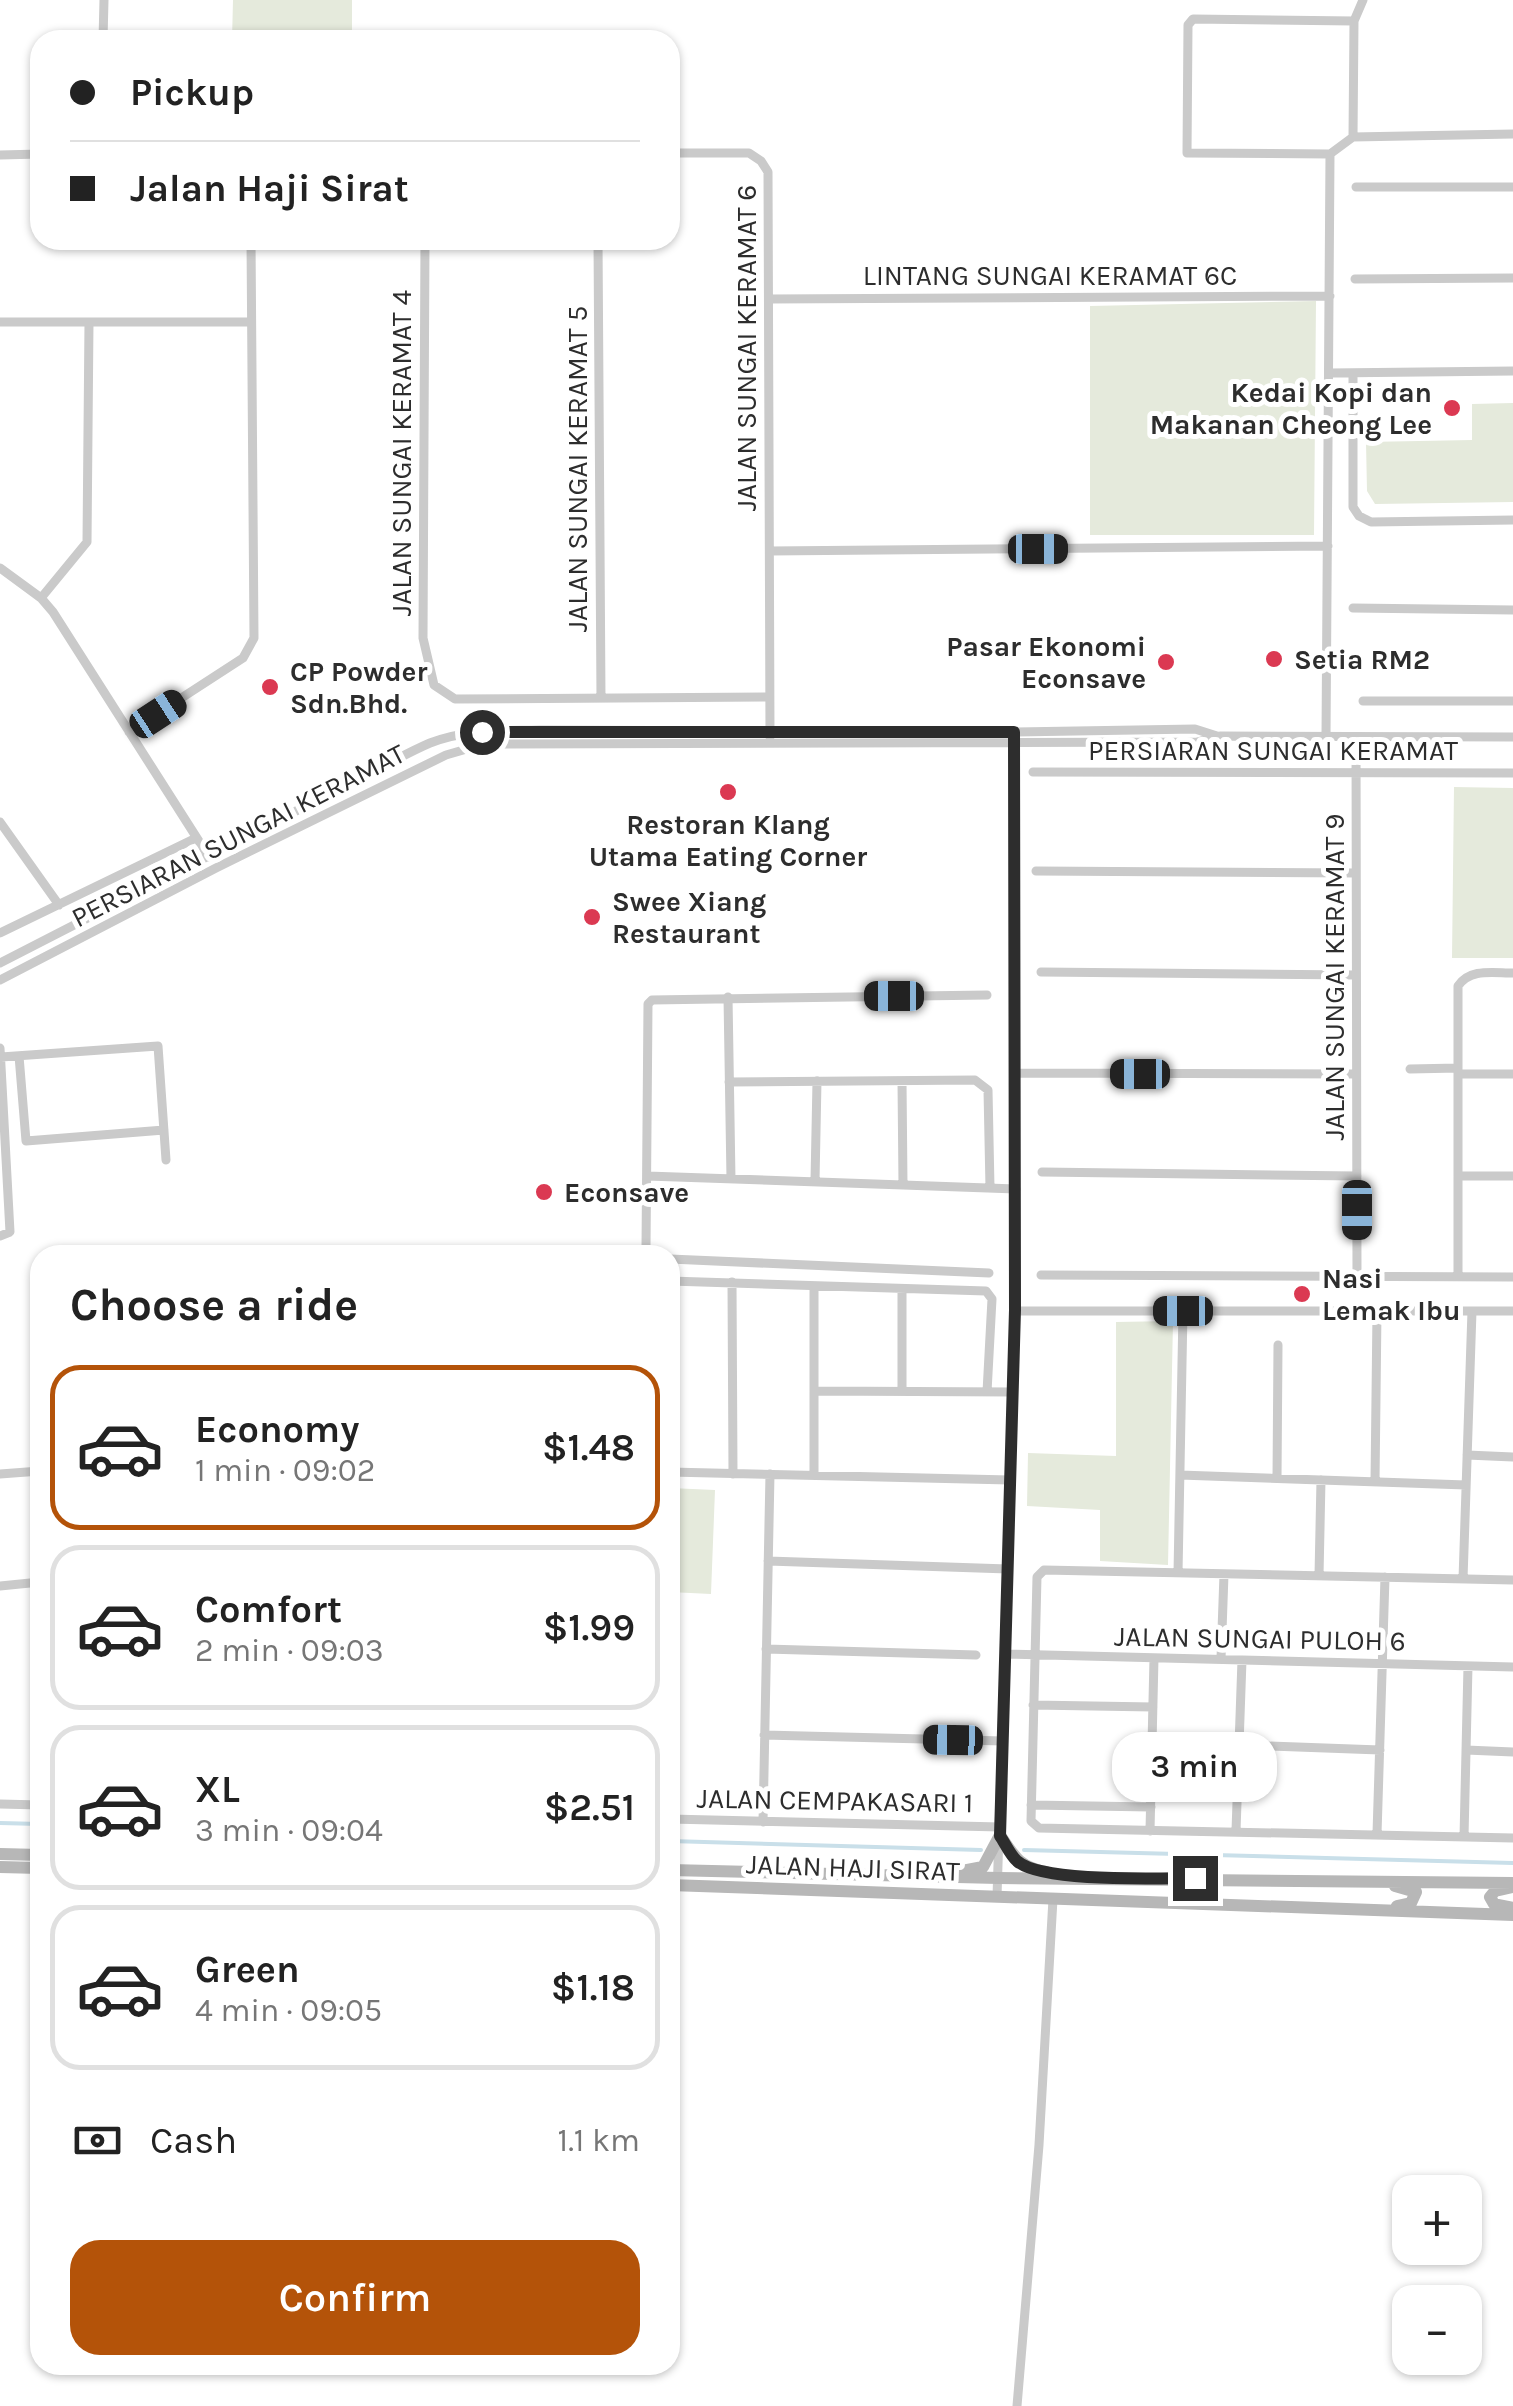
<!DOCTYPE html>
<meta charset="utf-8">
<style>
:root{--surface:#fff;--page:#f6f6f6;--text:#222;--muted:#767676;--line:#e0e0e0;--accent:#b45309}
body{margin:0;font-family:Karla,sans-serif;background:var(--page);color:var(--text);height:100vh;display:flex;flex-direction:column;font-size:38px;white-space:nowrap}
*{box-sizing:border-box;margin:0}
p{font-size:32px;color:var(--muted)}
.icon{flex:none;width:55px;height:55px;fill:none;stroke:currentColor;stroke-width:2;stroke-linecap:round;stroke-linejoin:round}
.map{position:relative;flex:1;overflow:hidden}
.details{position:absolute;left:30px;top:1245px;width:650px;height:1130px;display:flex;flex-direction:column;background:var(--surface);border-radius:30px;box-shadow:0 2px 8px #0004}
.details>*{flex:none}
.guide{position:absolute;left:30px;top:30px;width:650px;height:220px;border-radius:30px;box-shadow:0 2px 8px #0004;display:grid;align-content:center;height:220px;padding:0 40px;background:var(--surface)}
.fabs{position:absolute;left:1392px;top:2175px;display:grid;gap:20px}
.fabs a{display:grid;place-items:center;width:90px;height:90px;border-radius:20px;background:var(--surface);box-shadow:0 2px 8px #0004;font-size:50px}
.end{position:absolute;width:45px;height:45px;margin:-22px;border:12px solid #2d2d2d;background:#fff;box-shadow:0 0 0 5px #fff}
.from{border-radius:50%}
.bubble{position:absolute;height:70px;border-radius:30px;background:var(--surface);box-shadow:0 2px 8px #0004;font-size:32px;font-weight:600;line-height:70px;text-align:center}
.car{position:absolute;width:30px;height:60px;margin:-30px -15px;border-radius:12px;box-shadow:0 0 8px 2px #0007;background:linear-gradient(#222 24%,#8ab4d8 0 40%,#222 0 76%,#8ab4d8 0 86%,#222 0)}
.guide b{display:flex;align-items:center;gap:35px;height:95px;font-size:38px}
.guide b+b{border-top:2px solid var(--line)}
.guide i{width:25px;height:25px;background:var(--text)}
ul{padding:0;list-style:none}
li{display:flex;align-items:center;gap:30px;height:165px;margin:0 20px 15px;padding:0 20px;border:5px solid var(--line);border-radius:30px}
li div{flex:1}
li b{display:block;font-size:38px}
li em{font-style:normal;font-weight:600}
li.current{border-color:var(--accent)}
li>.icon{width:90px;height:90px;stroke-width:1.5}
h2{padding:0 40px;font-size:45px;line-height:120px}
.pay{display:flex;align-items:center;gap:25px;height:110px;padding:0 40px;font-size:38px}
.pay p{margin-inline-start:auto}
.action{display:flex;gap:20px;margin-top:auto;padding:20px 40px}
.action a{flex:1;height:115px;border-radius:30px;background:var(--accent);color:#fff;font-size:40px;font-weight:600;line-height:115px;text-align:center}
.map>svg:first-child{display:block}
.green{fill:#e5eadc}
.lines{fill:none;stroke-linecap:round;stroke-linejoin:round}
.stream{stroke:#c9dfe9;stroke-width:4}
.minor{stroke:#cacaca;stroke-width:9}
.secondary{stroke:#b7b7b7;stroke-width:12}
.route{stroke:#2d2d2d;stroke-width:12}
.poi-dot{fill:#db3952;stroke:#fff;stroke-width:4}
.labels{text-anchor:middle;stroke-width:10;stroke-linejoin:round;paint-order:stroke}
.street-label{font-size:28px;fill:#2d2d2d;stroke:#fff}
.poi-label{font-size:28px;font-weight:bold;fill:#2d2d2d;stroke:#fff;text-anchor:start}
</style>
<div class="map">
<svg width="1513" height="2406" viewBox="0 0 1513 2406">
<rect width="100%" height="100%" fill="#fff"/>
<!-- green -->
<path class="green" d="M233 0H352V40H232Z
M1316 301 1314 535H1090V306Z
M1513 403V502L1375 504 1367 491 1366 442 1472 440V404Z
M1454 787 1513 788V958H1452Z
M1173 1321 1168 1565 1100 1561V1510L1027 1506 1028 1453 1116 1456V1322Z
M670 1488 715 1490 711 1594 670 1592Z"/>
<g class="lines">
<!-- stream -->
<path class="stream" d="M0 1823 40 1824
M670 1841 981 1850
M1024 1850 1513 1863"/>
<!-- minor -->
<path class="minor" d="M103 40 104 0
M1353 137 1513 134
M1353 137 1354 21 1363 0
M670 153H749L761 161 768 172 770 737
M1330 154 1187 153 1188 25 1193 19 1354 21
M1330 154 1353 137
M0 155 40 154
M1356 187H1513
M425 240 423 638 434 685 455 699 769 697
M598 240 601 698
M1355 279 1513 278
M770 299 1330 296
M0 322H251
M1330 373 1513 371
M1353 373V507L1359 516 1371 522 1513 520
M770 551 1328 546
M0 568 41 598 53 612 209 857
M41 598 87 542 89 322
M1353 608 1513 610
M1363 701H1513
M129 732 243 658 254 638 251 240
M1326 737 1330 154
M1356 737 1357 1277
M1033 772 1513 773
M0 822 59 905
M1036 871 1356 873
M0 933 196 838
M0 963 374 771C392 762 411 751 430 743 465 729 502 731 539 730L1014 732 1195 729 1217 736
M1041 972 1356 975
M0 980 216 868 446 755 484 744 1197 742 1220 736 1513 737
M728 997 731 1179
M0 1048 10 1232 0 1236
M19 1056 26 1141 164 1130
M1 1057 158 1046 166 1160
M1410 1069 1458 1068
M1015 1073 1356 1074
M1458 1074H1513
M902 1081 903 1185
M729 1082 975 1080 988 1090 990 1188
M1042 1172 1357 1176
M647 1176 1016 1189
M1458 1176H1513
M815 1181 817 1081
M650 1255 646 1248 648 1004 652 1000 987 995
M670 1259 989 1273
M1041 1275 1513 1277
M1458 1277V986C1470 968 1493 973 1513 973
M670 1281 986 1291 992 1299 987 1392
M732 1282 733 1474
M902 1289V1391
M1015 1311H1513
M814 1391 1013 1392
M1467 1455 1513 1457
M670 1472 1010 1480
M0 1474 40 1471
M814 1475V1286
M1180 1475 1466 1485
M1277 1478 1278 1345
M1375 1482 1377 1311
M768 1561 1008 1569
M1178 1573 1183 1311
M1319 1576 1321 1480
M1463 1579 1472 1311
M1513 1580 1044 1570 1037 1577 1031 1821 1039 1828 1513 1838
M0 1586 40 1582
M766 1649 976 1655
M1005 1654 1513 1667
M1221 1659 1224 1574
M1033 1705 1153 1707
M764 1735 1003 1741
M1239 1745 1380 1750
M1466 1750 1513 1752
M0 1804 40 1805
M1031 1805 1151 1807
M670 1819 1000 1827
M763 1822 770 1474
M1150 1831 1154 1658
M1236 1831 1242 1660
M1377 1834 1385 1577
M1464 1837 1468 1666
M997 1897 1015 1311 1014 740
M1017 2406 1039 2145 1053 1899"/>
<!-- secondary -->
<path class="secondary" d="M1000 1835C1014 1856 1019 1867 1046 1872
M0 1854 40 1855
M0 1867 40 1868
M670 1870 998 1878 1513 1883
M962 1871 983 1867 1000 1835
M670 1885 1513 1915
M1395 1886 1416 1892 1411 1903 1397 1906
M1512 1887 1495 1891 1490 1897 1494 1904 1513 1908"/>
</g>
<g class="lines">
<!-- route -->
<path class="route" d="M482 732H1014L1015 1310 1000 1836C1005 1843 1010 1855 1017 1861 1041 1883 1160 1878 1195 1878"/>
</g>
<!-- markers -->
<g class="poi-dot">
<circle cx="1452" cy="408" r="10"/>
<circle cx="1274" cy="659" r="10"/>
<circle cx="1166" cy="662" r="10"/>
<circle cx="270" cy="687" r="10"/>
<circle cx="728" cy="792" r="10"/>
<circle cx="592" cy="917" r="10"/>
<circle cx="544" cy="1192" r="10"/>
<circle cx="1302" cy="1294" r="10"/>
</g>
<g class="labels">
<!-- street labels -->
<g class="street-label">
<text x="1050" y="285">LINTANG SUNGAI KERAMAT 6C</text>
<text transform="translate(746 348) rotate(-90)" y="10">JALAN SUNGAI KERAMAT 6</text>
<text transform="translate(401 453) rotate(-90)" y="10">JALAN SUNGAI KERAMAT 4</text>
<text transform="translate(577 469) rotate(-90)" y="10">JALAN SUNGAI KERAMAT 5</text>
<text x="1273" y="760">PERSIARAN SUNGAI KERAMAT</text>
<text transform="translate(238 835) rotate(-27)" y="10">PERSIARAN SUNGAI KERAMAT</text>
<text transform="translate(1334 977) rotate(-90)" y="10">JALAN SUNGAI KERAMAT 9</text>
<text transform="translate(1260 1638) rotate(1)" y="10">JALAN SUNGAI PULOH 6</text>
<text transform="translate(835 1800) rotate(1)" y="10">JALAN CEMPAKASARI 1</text>
<text transform="translate(853 1867) rotate(2)" y="10">JALAN HAJI SIRAT</text>
</g>
<!-- poi labels -->
<g class="poi-label">
<text x="1432" y="402" text-anchor="end">Kedai Kopi dan<tspan x="1432" dy="32">Makanan Cheong Lee</tspan></text>
<text x="1146" y="656" text-anchor="end">Pasar Ekonomi<tspan x="1146" dy="32">Econsave</tspan></text>
<text x="1294" y="669">Setia RM2</text>
<text x="290" y="681">CP Powder<tspan x="290" dy="32">Sdn.Bhd.</tspan></text>
<text x="728" y="834" text-anchor="middle">Restoran Klang<tspan x="728" dy="32">Utama Eating Corner</tspan></text>
<text x="612" y="911">Swee Xiang<tspan x="612" dy="32">Restaurant</tspan></text>
<text x="564" y="1202">Econsave</text>
<text x="1322" y="1288">Nasi<tspan x="1322" dy="32">Lemak Ibu</tspan></text>
</g>
</g>
</svg>
<div class="fabs">
<a>+</a>
<a>−</a>
</div>
<i class="end from" style="left:482px;top:732px"></i>
<i class="end" style="left:1195px;top:1878px"></i>
<div class="bubble" style="left:1112px;top:1732px;width:165px">3 min</div>
<i class="car" style="left:1038px;top:549px;rotate:90deg"></i>
<i class="car" style="left:158px;top:714px;rotate:57deg"></i>
<i class="car" style="left:894px;top:996px;rotate:270deg"></i>
<i class="car" style="left:1140px;top:1074px;rotate:270deg"></i>
<i class="car" style="left:1357px;top:1210px;rotate:180deg"></i>
<i class="car" style="left:1183px;top:1311px;rotate:270deg"></i>
<i class="car" style="left:953px;top:1740px;rotate:271deg"></i>
<div class="guide">
<b><i class="from"></i>Pickup</b>
<b><i></i>Jalan Haji Sirat</b>
</div>
<section class="details">
<h2>Choose a ride</h2>
<ul>
<li class="current"><svg class="icon" aria-label="car" viewBox="0 0 24 24"><path d="M5 17H2v-5l4-1 3-4h7l3 4 3 1v5h-3M9 17h6M6 11h13"/><circle cx="7" cy="17" r="2"/><circle cx="17" cy="17" r="2"/></svg><div><b>Economy</b><p>1 min · 09:02</p></div><em>$1.48</em></li>
<li><svg class="icon" aria-label="car" viewBox="0 0 24 24"><path d="M5 17H2v-5l4-1 3-4h7l3 4 3 1v5h-3M9 17h6M6 11h13"/><circle cx="7" cy="17" r="2"/><circle cx="17" cy="17" r="2"/></svg><div><b>Comfort</b><p>2 min · 09:03</p></div><em>$1.99</em></li>
<li><svg class="icon" aria-label="car" viewBox="0 0 24 24"><path d="M5 17H2v-5l4-1 3-4h7l3 4 3 1v5h-3M9 17h6M6 11h13"/><circle cx="7" cy="17" r="2"/><circle cx="17" cy="17" r="2"/></svg><div><b>XL</b><p>3 min · 09:04</p></div><em>$2.51</em></li>
<li><svg class="icon" aria-label="car" viewBox="0 0 24 24"><path d="M5 17H2v-5l4-1 3-4h7l3 4 3 1v5h-3M9 17h6M6 11h13"/><circle cx="7" cy="17" r="2"/><circle cx="17" cy="17" r="2"/></svg><div><b>Green</b><p>4 min · 09:05</p></div><em>$1.18</em></li>
</ul>
<div class="pay"><svg class="icon" aria-label="cash" viewBox="0 0 24 24"><path d="M3 7h18v10H3z"/><circle cx="12" cy="12" r="2"/></svg>Cash<p>1.1 km</p></div>
<div class="action"><a>Confirm</a></div>
</section>
</div>
